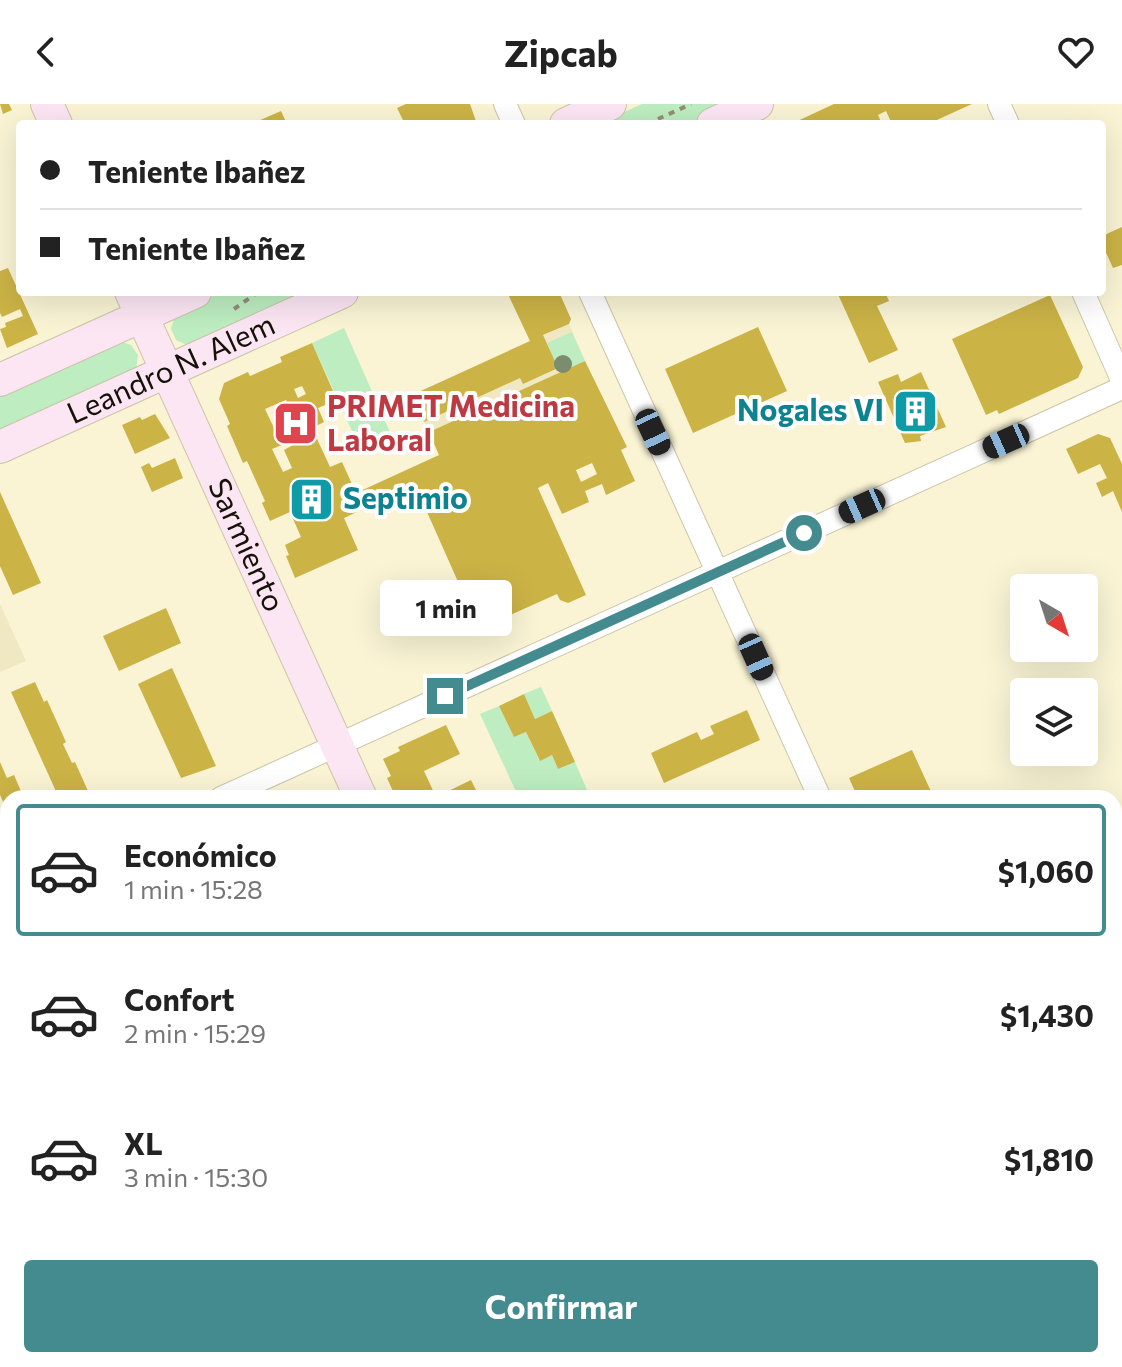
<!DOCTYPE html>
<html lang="es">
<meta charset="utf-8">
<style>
:root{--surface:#fff;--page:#f6f6f6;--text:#222;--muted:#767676;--line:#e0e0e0;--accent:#448b8f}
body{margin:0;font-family:Commissioner,sans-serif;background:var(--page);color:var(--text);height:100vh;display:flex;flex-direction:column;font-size:30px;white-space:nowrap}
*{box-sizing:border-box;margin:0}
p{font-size:26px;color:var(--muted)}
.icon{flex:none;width:44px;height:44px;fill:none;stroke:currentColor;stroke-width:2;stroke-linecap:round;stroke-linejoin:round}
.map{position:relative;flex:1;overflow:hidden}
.drawer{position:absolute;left:0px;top:686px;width:1122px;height:578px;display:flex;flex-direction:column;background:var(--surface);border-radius:24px 24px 0 0;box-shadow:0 8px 32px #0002}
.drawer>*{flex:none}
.banner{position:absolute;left:16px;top:16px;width:1090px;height:176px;border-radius:8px;box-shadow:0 8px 32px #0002;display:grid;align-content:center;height:176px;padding:0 24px;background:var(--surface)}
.needle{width:52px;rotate:141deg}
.buttons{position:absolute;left:1010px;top:470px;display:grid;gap:16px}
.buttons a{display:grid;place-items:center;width:88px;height:88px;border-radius:8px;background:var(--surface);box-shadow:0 8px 32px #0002;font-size:40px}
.end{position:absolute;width:36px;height:36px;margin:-18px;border:10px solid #448b8f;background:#fff;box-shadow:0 0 0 4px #fff}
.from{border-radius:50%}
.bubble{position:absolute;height:56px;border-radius:8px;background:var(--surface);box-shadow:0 8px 32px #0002;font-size:26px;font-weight:700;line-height:56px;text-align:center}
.car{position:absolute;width:24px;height:48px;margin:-24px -12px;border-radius:10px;box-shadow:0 0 6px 2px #0007;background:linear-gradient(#222 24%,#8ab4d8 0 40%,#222 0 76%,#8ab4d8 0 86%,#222 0)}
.banner b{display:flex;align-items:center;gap:28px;height:76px;font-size:30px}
.banner b+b{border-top:2px solid var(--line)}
.banner i{width:20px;height:20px;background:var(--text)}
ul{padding:14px 0 0;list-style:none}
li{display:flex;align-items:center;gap:24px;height:132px;margin:0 16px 12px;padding:0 8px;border:4px solid transparent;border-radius:8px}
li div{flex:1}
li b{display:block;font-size:30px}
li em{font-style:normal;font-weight:700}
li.on{border-color:var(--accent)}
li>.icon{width:72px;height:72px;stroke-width:1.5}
.action{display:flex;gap:16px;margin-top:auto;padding:16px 24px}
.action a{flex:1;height:92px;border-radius:8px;background:var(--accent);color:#fff;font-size:32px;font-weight:700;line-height:92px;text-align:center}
header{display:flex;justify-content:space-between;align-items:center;height:104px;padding:0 24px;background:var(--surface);font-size:36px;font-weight:700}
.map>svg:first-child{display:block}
.built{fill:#f0e8c2}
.green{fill:#bdedc1}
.building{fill:#cbb346;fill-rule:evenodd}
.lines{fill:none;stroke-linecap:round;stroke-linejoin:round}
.street-casing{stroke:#ccc5a8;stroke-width:24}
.secondary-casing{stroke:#ccc5a8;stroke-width:34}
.path{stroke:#938e79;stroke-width:4;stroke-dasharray:6 6;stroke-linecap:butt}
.street{stroke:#fff;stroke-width:22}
.secondary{stroke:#fce6f4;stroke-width:32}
.tree{fill:#7c8c6e}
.route{stroke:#448b8f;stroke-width:10}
.labels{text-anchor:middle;stroke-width:8;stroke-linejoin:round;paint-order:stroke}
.street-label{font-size:30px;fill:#151208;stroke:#fff}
.health-label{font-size:30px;font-weight:bold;fill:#be3a42;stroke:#fff;text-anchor:start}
.culture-label{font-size:30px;font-weight:bold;fill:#0d838f;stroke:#fff;text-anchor:end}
</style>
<header><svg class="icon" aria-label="back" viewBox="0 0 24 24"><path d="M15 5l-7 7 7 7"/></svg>Zipcab<svg class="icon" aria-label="heart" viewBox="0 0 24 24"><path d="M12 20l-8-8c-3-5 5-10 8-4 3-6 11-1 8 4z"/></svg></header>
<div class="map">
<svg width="1122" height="1263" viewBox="0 0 1122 1263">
<rect width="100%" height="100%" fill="#faf4d5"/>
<!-- built -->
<path class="built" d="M569 220 585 257 429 328 412 291Z
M0 500 26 557 0 568Z"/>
<!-- green -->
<path class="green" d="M642 0H734L689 20H598Z
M221 188H314L189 242 176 236 171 225 175 211Z
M344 224 393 335 362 349 312 239Z
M572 228 585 257 560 269 547 239Z
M123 238 131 241 138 251 136 266 0 331V289Z
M541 583 552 607 535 615 524 590Z
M499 602 514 633 526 628 539 656 552 651 558 665 575 658 587 686 568 694H519L480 610Z"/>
<!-- building -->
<path class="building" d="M0 0H9L12 6 3 10Z
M406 0H470L477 20H393L403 16 397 4Z
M834 0H972L928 20H892L886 7 878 11 882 20H791Z
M281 7 287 20H260L258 17Z
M1122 123V161L1113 164 1102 140V132Z
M8 164 38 230 7 244 0 225 6 223 5 219 23 212 20 205 2 213 0 209V167Z
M507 188H559L571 215 569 220 543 231 558 264 523 280 520 274 424 318 412 291 530 237Z
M837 188H885L889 197 877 202 898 246 869 259Z
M1050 191 1083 263 1078 274 999 310 997 306 986 311 952 235Z
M758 223 787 287 693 329 665 265Z
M312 239 337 296 318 304 324 318 312 324 330 363 342 358 356 389 439 351 429 328 585 257 627 343 621 346 635 377 606 391 602 380 585 387 589 398 562 410 548 379 538 384 586 491 568 499 560 496 557 490 479 525 415 381 344 414 358 446 295 474 286 452 289 451 285 441 301 433 290 408 270 417 262 399 265 397 247 357 243 359 227 322 230 320 219 295 224 279 248 268 250 272 282 258 280 253ZM302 282 306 290 298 294 294 285ZM286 296 291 306 279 312 286 328 297 323 300 331 291 335 293 341 284 346 292 364 283 368 272 345 282 341 265 305ZM592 359 597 370 581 378 576 366Z
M921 268 946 323 920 332 921 337 905 339 878 278 898 270 901 278Z
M155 310 170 334 135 350 122 321 140 313 142 316Z
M1098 330 1110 334 1122 360V408L1113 387 1102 393 1096 379 1107 374 1100 360 1078 370 1066 345Z
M175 354 183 374 152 388 141 363 149 359 152 364Z
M0 388 41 479 13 491 0 462Z
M166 504 181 539 119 567 103 532Z
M172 564 216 662 181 674 138 580Z
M35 578 44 598 47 596 66 638 63 640 72 659 75 658 88 687 85 689 88 694H59L11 588Z
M524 590 535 615 552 607 575 658 558 665 552 651 540 657 526 628 514 633 499 602Z
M747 606 760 636 664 679 651 649 697 628 701 636 714 630 710 622Z
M446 621 460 650 424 667 436 693 471 676 480 694H396L387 674 391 672 383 655 400 647 398 643Z
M912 646 934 694H858L849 674Z
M0 658 7 674 14 671 24 694H8V709L0 691Z
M587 686 591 694H568Z
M8 733V751L0 755V736Z
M289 1256H373L376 1263H273Z
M998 1256H1084L1089 1263H1002Z"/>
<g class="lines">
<defs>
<path id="street" d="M505 0 514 20
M999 0 1008 20
M590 188 820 694
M1083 188 1122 276
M221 694 1122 284
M1114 732 1122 729
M0 794 8 791
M1114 1018 1122 1015
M0 1233 8 1230
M1114 1244 1122 1256
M574 1263 590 1256"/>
<g id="secondary">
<path d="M47 0 56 20"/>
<path d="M566 20 610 0"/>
<path d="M713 20 757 0"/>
<path id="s1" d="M131 188 361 694"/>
<path d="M0 276 195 188"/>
<path id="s2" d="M0 343 342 188"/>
<path d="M0 1012 8 1022"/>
<path d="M201 1256 207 1263"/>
<path d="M616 1256 619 1263"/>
<path d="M22 1263 31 1256"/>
</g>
</defs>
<!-- street casing -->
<use href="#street" class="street-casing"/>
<!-- secondary casing -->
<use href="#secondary" class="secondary-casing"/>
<!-- path -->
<path class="path" d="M647 20 691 0
M234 205 258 188"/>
<!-- street -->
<use href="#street" class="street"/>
<!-- secondary -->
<use href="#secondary" class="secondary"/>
</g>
<!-- trees -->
<circle class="tree" cx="563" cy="260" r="9"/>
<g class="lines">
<!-- route -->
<path class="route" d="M445 592 804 429"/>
</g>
<!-- icons -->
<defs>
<symbol id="building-square" viewBox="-11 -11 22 22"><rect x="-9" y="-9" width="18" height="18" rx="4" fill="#0f9aa8" stroke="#fff"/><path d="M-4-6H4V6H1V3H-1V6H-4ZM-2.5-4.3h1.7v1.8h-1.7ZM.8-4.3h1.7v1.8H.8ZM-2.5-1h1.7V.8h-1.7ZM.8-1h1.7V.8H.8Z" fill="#fff"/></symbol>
<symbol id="hospital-square" viewBox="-11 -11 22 22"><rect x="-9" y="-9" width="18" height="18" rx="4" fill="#e0444e" stroke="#fff"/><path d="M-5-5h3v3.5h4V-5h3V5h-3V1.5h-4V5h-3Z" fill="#fff"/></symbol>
</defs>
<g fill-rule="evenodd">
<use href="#building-square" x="890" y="282" width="51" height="51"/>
<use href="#hospital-square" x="270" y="294" width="51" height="51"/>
<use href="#building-square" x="286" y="370" width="51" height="51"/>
</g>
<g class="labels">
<!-- street labels -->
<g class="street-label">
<text dy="10" stroke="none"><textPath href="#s2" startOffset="188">Leandro N. Alem</textPath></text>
<text dy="10" stroke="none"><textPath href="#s1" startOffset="278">Sarmiento</textPath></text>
</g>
<!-- health labels -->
<g class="health-label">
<text x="327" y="313">PRIMET Medicina<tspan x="327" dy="34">Laboral</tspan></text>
</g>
<!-- culture labels -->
<g class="culture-label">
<text x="884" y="317">Nogales VI</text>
<text x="343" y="405" text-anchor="start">Septimio</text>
</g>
</g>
</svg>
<div class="buttons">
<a><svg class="needle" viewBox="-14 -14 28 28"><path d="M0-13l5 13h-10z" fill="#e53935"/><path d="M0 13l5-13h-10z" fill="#767676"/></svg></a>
<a><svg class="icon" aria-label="layers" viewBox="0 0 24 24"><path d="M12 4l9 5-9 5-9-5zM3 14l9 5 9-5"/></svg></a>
</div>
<i class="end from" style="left:804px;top:429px"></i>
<i class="end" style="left:445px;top:592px"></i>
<div class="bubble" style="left:380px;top:476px;width:132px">1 min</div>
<i class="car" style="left:653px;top:328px;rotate:155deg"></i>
<i class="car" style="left:1006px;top:337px;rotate:246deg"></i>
<i class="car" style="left:862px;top:402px;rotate:246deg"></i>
<i class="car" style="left:756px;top:553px;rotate:156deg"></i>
<div class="banner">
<b><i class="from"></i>Teniente Ibañez</b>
<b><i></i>Teniente Ibañez</b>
</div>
<section class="drawer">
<ul>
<li class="on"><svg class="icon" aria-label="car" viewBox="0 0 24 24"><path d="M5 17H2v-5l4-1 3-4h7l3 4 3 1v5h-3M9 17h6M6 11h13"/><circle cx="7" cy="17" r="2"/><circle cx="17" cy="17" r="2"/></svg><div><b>Económico</b><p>1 min · 15:28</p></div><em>$1,060</em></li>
<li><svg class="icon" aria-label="car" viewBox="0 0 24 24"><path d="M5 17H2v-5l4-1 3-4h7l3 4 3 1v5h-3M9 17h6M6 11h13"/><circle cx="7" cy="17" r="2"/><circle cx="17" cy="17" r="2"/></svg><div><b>Confort</b><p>2 min · 15:29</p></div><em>$1,430</em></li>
<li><svg class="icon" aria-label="car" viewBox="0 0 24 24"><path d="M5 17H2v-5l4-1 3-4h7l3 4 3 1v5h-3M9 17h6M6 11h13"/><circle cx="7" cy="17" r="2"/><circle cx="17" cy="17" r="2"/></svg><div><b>XL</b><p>3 min · 15:30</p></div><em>$1,810</em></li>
</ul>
<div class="action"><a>Confirmar</a></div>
</section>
</div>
